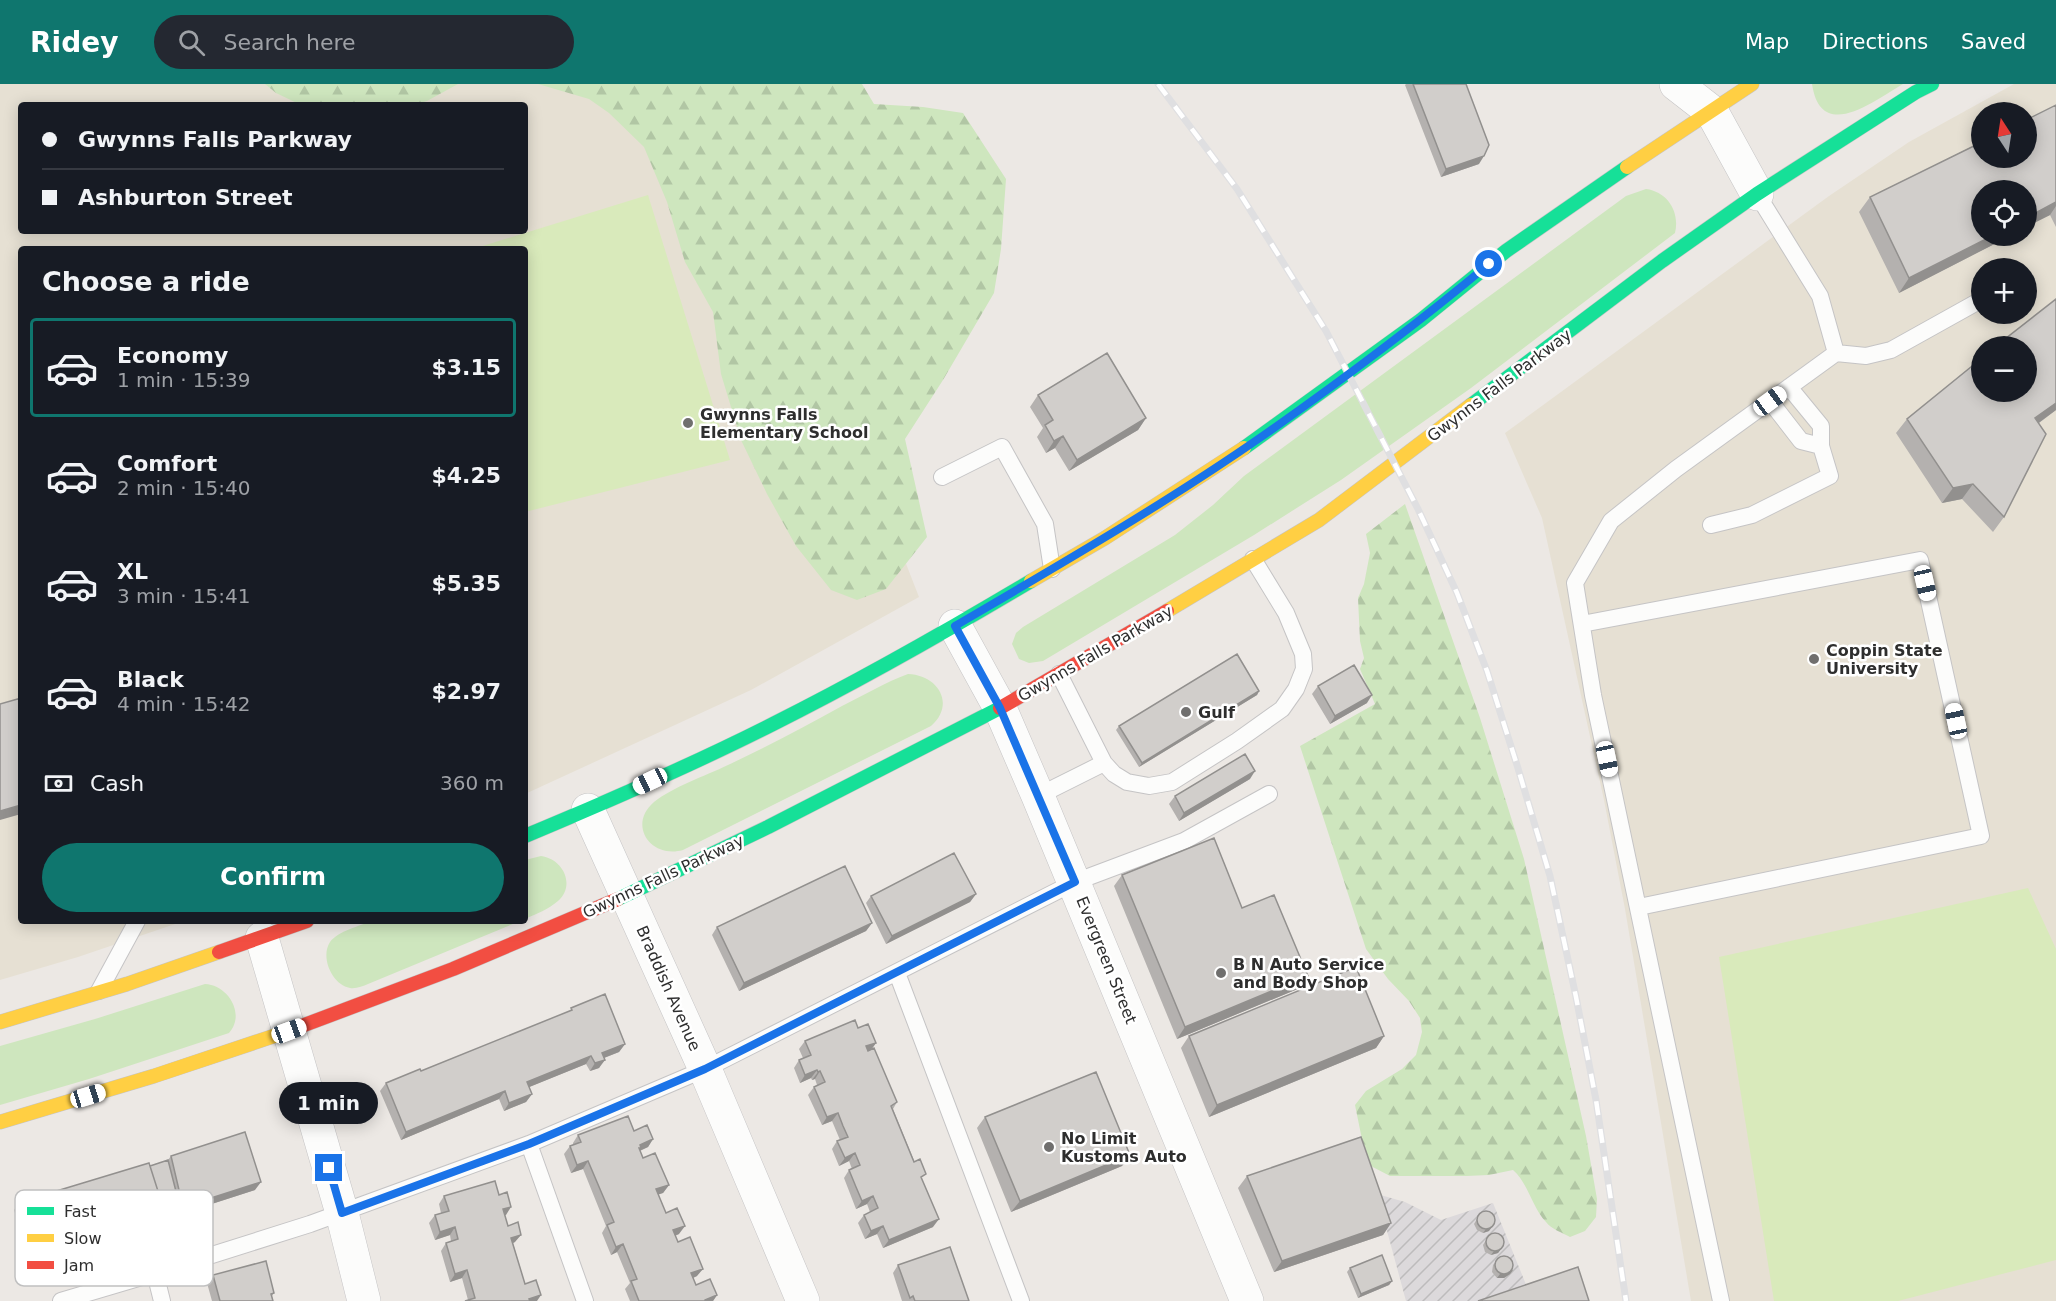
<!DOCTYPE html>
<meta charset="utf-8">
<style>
:root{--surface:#171b24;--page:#242831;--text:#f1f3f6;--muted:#9ea1a6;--line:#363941;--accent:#0f766e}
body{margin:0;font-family:"DejaVu Sans",sans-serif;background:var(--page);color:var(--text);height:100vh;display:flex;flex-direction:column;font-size:22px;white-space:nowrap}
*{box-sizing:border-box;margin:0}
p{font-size:20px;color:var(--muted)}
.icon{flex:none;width:33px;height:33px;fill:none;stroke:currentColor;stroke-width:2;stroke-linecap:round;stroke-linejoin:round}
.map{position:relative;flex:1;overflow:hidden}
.sheet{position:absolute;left:18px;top:162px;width:510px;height:678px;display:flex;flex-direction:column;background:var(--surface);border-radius:6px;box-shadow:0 3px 15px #0003}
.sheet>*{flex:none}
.hud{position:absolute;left:18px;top:18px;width:510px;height:132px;border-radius:6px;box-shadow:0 3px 15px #0003;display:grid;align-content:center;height:132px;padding:0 24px;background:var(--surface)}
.needle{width:39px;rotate:348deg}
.fabs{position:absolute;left:1971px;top:18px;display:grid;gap:12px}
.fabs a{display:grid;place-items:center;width:66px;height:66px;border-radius:50%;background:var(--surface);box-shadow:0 3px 15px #0003;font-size:30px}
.end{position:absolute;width:27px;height:27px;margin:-14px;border:8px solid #1a73e8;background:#fff;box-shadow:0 0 0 3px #fff}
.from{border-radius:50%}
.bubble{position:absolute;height:42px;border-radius:21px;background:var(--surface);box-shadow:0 3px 15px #0003;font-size:20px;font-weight:800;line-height:42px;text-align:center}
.car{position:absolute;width:18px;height:36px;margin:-18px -9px;border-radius:8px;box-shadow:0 0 4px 2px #0007;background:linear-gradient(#fff 24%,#345 0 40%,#fff 0 76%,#345 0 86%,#fff 0)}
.hud b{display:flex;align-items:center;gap:21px;height:57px;font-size:22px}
.hud b+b{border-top:2px solid var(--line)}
.hud i{width:15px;height:15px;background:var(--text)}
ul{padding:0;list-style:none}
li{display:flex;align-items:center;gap:18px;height:99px;margin:0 12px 9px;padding:0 12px;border:3px solid transparent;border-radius:6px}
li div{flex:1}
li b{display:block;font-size:22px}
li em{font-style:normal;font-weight:800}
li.selected{border-color:var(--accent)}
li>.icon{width:54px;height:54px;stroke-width:1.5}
h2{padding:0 24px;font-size:27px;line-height:72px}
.pay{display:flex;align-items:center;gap:15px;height:66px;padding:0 24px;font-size:22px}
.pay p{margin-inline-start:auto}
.button{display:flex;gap:12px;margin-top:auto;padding:12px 24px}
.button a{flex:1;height:69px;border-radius:36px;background:var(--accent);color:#fff;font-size:24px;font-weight:800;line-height:69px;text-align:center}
header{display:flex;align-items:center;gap:36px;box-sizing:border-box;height:84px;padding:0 30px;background:var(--accent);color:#fff}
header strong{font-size:28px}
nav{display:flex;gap:33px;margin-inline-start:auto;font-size:21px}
.search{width:420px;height:54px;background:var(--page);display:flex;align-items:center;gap:15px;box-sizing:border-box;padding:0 21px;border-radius:33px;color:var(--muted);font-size:22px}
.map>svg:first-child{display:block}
.industrial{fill:url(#industrial-furrows)}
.education{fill:#e6e0d3;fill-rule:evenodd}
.green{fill:#cee6be}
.forest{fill:url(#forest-firs)}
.pitch{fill:#d9eabb}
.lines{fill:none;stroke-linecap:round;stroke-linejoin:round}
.lane-casing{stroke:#c5c4c5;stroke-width:18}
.street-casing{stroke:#c5c4c5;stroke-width:34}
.fast-casing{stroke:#c5c4c5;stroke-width:15}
.slow-casing{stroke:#c5c4c5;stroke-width:15}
.jam-casing{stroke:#c5c4c5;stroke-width:15}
.lane{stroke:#fcfcfb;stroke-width:16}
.street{stroke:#fcfcfb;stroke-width:33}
.fast{stroke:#16e098;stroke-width:14}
.slow{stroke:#ffcf43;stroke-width:14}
.jam{stroke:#f24e42;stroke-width:14}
.rail-casing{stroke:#dfdfe1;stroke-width:7}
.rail{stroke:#fff;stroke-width:4.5;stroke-dasharray:14;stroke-linecap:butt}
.wall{fill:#b4b1af}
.shaded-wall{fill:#92908e}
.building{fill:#d1cecb;stroke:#92908e;stroke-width:1.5}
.route{stroke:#1a73e8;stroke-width:8}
.poi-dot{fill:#706f6e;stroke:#fff;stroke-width:2}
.labels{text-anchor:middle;stroke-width:5;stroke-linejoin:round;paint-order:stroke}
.street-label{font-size:16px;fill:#2e2e2e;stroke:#fff}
.poi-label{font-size:16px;font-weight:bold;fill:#2e2e2e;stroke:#fff;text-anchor:start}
.key{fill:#fff;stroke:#c0c0c0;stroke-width:1.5}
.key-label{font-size:16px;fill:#2e2e2e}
</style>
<header>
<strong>Ridey</strong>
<div class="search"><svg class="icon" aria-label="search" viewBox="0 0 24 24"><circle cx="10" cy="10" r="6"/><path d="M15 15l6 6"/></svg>Search here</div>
<nav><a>Map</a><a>Directions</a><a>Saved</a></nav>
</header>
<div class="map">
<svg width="2056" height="1217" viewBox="0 0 2056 1217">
<defs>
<pattern id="industrial-furrows" width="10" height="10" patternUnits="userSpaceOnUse" patternTransform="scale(1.5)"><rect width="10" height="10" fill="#dcd9db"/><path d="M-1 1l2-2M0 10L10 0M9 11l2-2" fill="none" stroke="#bdbbbc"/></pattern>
<pattern id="forest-firs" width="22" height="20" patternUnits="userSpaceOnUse" patternTransform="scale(1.5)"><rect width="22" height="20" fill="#cee6be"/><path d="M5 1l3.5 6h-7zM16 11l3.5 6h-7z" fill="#b1c6a4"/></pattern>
</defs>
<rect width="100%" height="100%" fill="#ece8e4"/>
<!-- industrial -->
<path class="industrial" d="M1377 1110 1405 1118 1441 1136 1493 1119 1527 1203 1483 1217H1406Z"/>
<!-- education -->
<path class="education" d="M0 0H719L919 513 751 606 525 710V165H21V837H184L78 873 0 896ZM21 21H525V147H21Z
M2014 0H2056V1217H1691L1625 825 1604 716 1542 434 1505 349 1829 112 1909 58ZM1982 28H2026V74H1982ZM1982 106H2026V152H1982ZM1982 184H2026V230H1982ZM1982 262H2026V308H1982Z"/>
<!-- green -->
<path class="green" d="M1812 0H1903C1875 16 1821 60 1812 0Z
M1646 105C1668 108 1680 128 1675 149L1471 304 1341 396 1254 451 1043 577 1029 579 1019 575 1012 560 1016 549 1023 543 1175 451 1213 421 1244 392 1626 112Z
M908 590C938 591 956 620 931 642L683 766C651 775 627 741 654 718 673 703 705 692 728 681 767 663 804 643 842 622 864 611 886 598 908 590Z
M541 772C563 775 576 801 558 817 549 825 536 830 525 835V776Z
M372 837H520L368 900C363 902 356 905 350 904 332 901 320 873 330 858 338 847 360 842 372 837Z
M205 900C228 901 246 930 229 949L89 995 0 1021V962L95 935Z"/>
<!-- forest -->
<path class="forest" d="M265 0H458L427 17 413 21H301L276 9Z
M538 0H862L874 20 923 23 963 29 1006 95 1001 165 994 209 943 296 905 355 927 453 886 505 857 516 831 506 796 462 767 410 741 356 721 290 713 228 685 178 667 118 644 63 609 29 589 15Z
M1405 420 1480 634 1524 775 1586 1052 1597 1115 1596 1133 1585 1147 1570 1153C1563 1149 1551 1145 1546 1138 1532 1123 1528 1099 1513 1086L1489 1091 1466 1092H1390L1367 1080 1355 1021 1366 1007 1402 985 1416 971 1422 948 1420 934 1409 917 1388 895 1366 865 1300 662 1375 620 1360 585 1364 574 1360 557 1358 514 1364 500 1370 469 1366 450Z"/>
<!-- pitch -->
<path class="pitch" d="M648 111 730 376 525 428V165H473Z
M2028 804 2056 865V1176L1898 1217H1774L1719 873Z"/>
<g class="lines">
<defs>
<path id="lane" d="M1836 269 1866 272 1891 266 1979 217
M1770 317 1801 357 1821 362V342L1789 303
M942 393 1002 363 1045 440 1052 485
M1711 441 1752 431 1830 392 1821 362
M1582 540 1920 476 1981 752 1639 823
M1059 590 1104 679
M1038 712 1104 679 1114 690 1127 698 1149 702 1172 698 1237 657 1282 625 1296 605 1304 585 1303 570 1286 529 1253 475
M897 889 1021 1217
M99 907 137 837
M529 1060 585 1217
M155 1189 162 1217
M61 1217 155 1189 310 1140 529 1060 705 985 1075 798 1184 757 1269 710
M1721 1217 1593 611 1575 499 1611 437 1676 385 1836 269 1820 212 1757 110"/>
<path id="street" d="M1676 0 1712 28 1757 110
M955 542 1000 624 1038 712 1247 1217
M588 726 705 985 803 1217
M262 854 342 1129 364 1217"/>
<path id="fast" d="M1471 321 1662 177 1757 110 1916 8 1932 0
M1244 364 1421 236 1506 167 1627 83
M525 752C609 717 692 681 773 640 861 596 947 547 1031 497
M618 815 768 743 1000 624"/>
<path id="slow" d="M1627 83 1752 0
M1031 497 1105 454 1244 364
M1167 527 1319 436 1471 321
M0 938 127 900 219 868
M0 1038 154 992 283 949"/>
<path id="jam" d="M1000 624 1167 527
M219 868 307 837
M283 949 453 885 618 815"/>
</defs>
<!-- lane casing -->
<use href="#lane" class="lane-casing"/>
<!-- street casing -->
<use href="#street" class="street-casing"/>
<!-- fast casing -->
<use href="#fast" class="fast-casing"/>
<!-- slow casing -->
<use href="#slow" class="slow-casing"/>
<!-- jam casing -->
<use href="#jam" class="jam-casing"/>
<!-- lane -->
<use href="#lane" class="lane"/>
<!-- street -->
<use href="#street" class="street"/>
<!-- fast -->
<use href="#fast" class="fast"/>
<!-- slow -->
<use href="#slow" class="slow"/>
<!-- jam -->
<use href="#jam" class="jam"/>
<defs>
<path id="rail" d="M1158 0 1237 105 1326 247 1418 425 1457 509 1487 587 1517 681 1550 792 1576 913 1596 1016 1626 1217"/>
</defs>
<!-- rail casing -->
<use href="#rail" class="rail-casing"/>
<!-- rail -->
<use href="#rail" class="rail"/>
</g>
<!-- wall -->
<path class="wall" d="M1406 0H1466L1479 80 1441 93 1405 1Z
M2056 21V143L2050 131 2026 143V106L1982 152H2010L1899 209 1859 128 1870 113Z
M2056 215V326L2039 339 2004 433 1993 448 1962 415 1942 419 1896 349 1907 335Z
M1038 311 1146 334 1138 346 1069 387 1055 364 1046 369 1037 353 1043 344 1030 323Z
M1318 602 1367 619 1330 640 1312 610Z
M1259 607 1257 611 1139 683 1116 646 1119 642Z
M1250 695 1179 737 1169 720 1175 712Z
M1122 791 1242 824 1308 892 1300 904 1177 955 1114 802Z
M976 810 970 818 886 860 866 819 871 812Z
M872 839 866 847 739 907 712 851 717 843Z
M571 924 625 960 619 968 604 974 599 984 590 987 586 980 529 1003 532 1010 526 1018 504 1027 499 1015 401 1056 380 1007 386 999 421 987 570 927Z
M858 944 876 959 871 966 897 1018 893 1025 922 1096 933 1143 883 1164 877 1150 865 1155 858 1139 864 1131 870 1128 867 1120 856 1125 844 1094 849 1086 852 1085 849 1077 839 1082 832 1065 837 1057 840 1056 832 1037 822 1041 808 1011 814 1003 817 1001 815 995 812 996 811 994 800 999 794 984 799 976 803 974 799 965 805 957Z
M1189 952H1384L1376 964 1209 1033 1181 964Z
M985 1033 1130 1071 1122 1082 1011 1128 977 1044Z
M634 1047 653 1055 648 1063 640 1067 643 1074 669 1101 663 1109 658 1110 666 1129 679 1150 675 1152 678 1158 697 1192 693 1194 696 1201 717 1211 713 1217H630L625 1205 630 1199 617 1168 611 1171 602 1149 606 1142 583 1085 571 1089 564 1070 570 1062 573 1061V1059L578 1051Z
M171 1072 255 1106 159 1137 30 1176 14 1126 20 1118 150 1082 168 1076Z
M1247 1092 1391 1139 1383 1151 1274 1188 1238 1104Z
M444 1112 506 1131H505L508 1142 515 1158 513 1159 525 1200 541 1211 468 1216 462 1194 450 1198 441 1167 446 1159 451 1157 450 1151 435 1156 429 1139 435 1131 441 1129 439 1120Z
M1480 1130 1489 1147 1483 1149 1477 1146 1474 1140Z
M1489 1151 1501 1165 1498 1169 1491 1171 1485 1168 1483 1161Z
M1496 1177 1513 1186 1510 1190 1504 1194H1497L1492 1188 1493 1181Z
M898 1181 969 1217H902L893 1189Z
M1350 1184 1392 1197 1389 1201 1358 1214 1347 1188Z
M213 1191 274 1209 272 1212 273 1217H212L207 1199Z"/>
<!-- shaded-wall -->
<path class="shaded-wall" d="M1484 72 1479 80 1441 93 1446 85Z
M2056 118V122L2050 131 2026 143V134Z
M1992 152H2010L1899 209 1909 194Z
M2056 319V326L2025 349 2035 334Z
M1146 334 1138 346 1069 387 1077 376Z
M1063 352 1055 364 1046 369 1054 357Z
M1973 400 1962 415 1942 419 1953 404Z
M1259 607 1257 611 1139 683 1142 679Z
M1372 611 1367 619 1330 640 1335 632Z
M1255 687 1250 695 1179 737 1184 729Z
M21 721V730L0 736V727Z
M976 810 970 818 886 860 892 852Z
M872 839 866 847 739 907 744 899Z
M1308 892 1300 904 1177 955 1185 943Z
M1384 952 1376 964 1209 1033 1217 1021Z
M876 959 870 967 861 970 866 962Z
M625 960 619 968 596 977 602 969Z
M591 972 586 980 522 1006 527 998Z
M605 976 599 984 590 987 595 979Z
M817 986 811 994 800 999 805 991Z
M820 987 815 995 812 996 818 988Z
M505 1007 499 1015 401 1056 406 1048Z
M532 1010 526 1018 504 1027 509 1019Z
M838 1029 832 1037 822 1041 827 1033Z
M653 1055 648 1063 639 1067 640 1061Z
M855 1069 849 1077 839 1082 845 1074Z
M1130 1071 1122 1082 1011 1128 1020 1117Z
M588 1077 583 1085 571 1089 577 1081Z
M261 1098 255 1106 159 1137 162 1133 181 1127 183 1123Z
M669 1101 663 1109 651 1113 656 1105Z
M873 1112 867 1120 856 1125 862 1117Z
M511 1123 506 1131 497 1133 503 1125Z
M165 1129 159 1137 30 1176 35 1168Z
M939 1135 933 1143 883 1164 889 1156Z
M1391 1139 1383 1151 1274 1188 1282 1177Z
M685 1142 679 1150 668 1154 673 1146Z
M883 1142 877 1150 865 1155 871 1147Z
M455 1143 450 1151 435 1156 440 1148Z
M1492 1143 1489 1147 1483 1149 1486 1145Z
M521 1151 515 1158 506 1162 511 1154Z
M623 1160 617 1168 611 1171 616 1163Z
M1501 1165 1498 1169 1491 1171 1494 1167Z
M703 1185 697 1192 686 1197 691 1189Z
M467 1186 462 1194 450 1198 455 1190Z
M1513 1186 1510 1190 1504 1194H1497L1500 1190Z
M1392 1197 1389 1201 1358 1214 1361 1210Z
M541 1211 537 1217H527L529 1215Z
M717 1211 713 1217H704L705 1216Z"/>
<!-- building -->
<path class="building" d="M1413 0H1466L1489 61 1484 72 1446 85Z
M2056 21V118L2026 134V106H1982V152H1992L1909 194 1870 113 1982 58V74H2026V36Z
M2056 215V319L2035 334 2046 350 2004 433 1973 400 1953 404 1907 335 1982 274V308H2026V262H1996Z
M1107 269 1146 334 1077 376 1063 352 1054 357 1045 341 1053 336 1038 311Z
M1237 570 1259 607 1142 679 1119 642Z
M1354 581 1372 611 1335 632 1318 602Z
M21 614V721L0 727V620Z
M1245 670 1255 687 1184 729 1175 712Z
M1214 754 1242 824 1274 811 1308 892 1185 943 1122 791Z
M954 769 976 810 892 852 871 812Z
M845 782 872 839 744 899 717 843Z
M1356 883 1384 952 1217 1021 1189 952Z
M605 910 625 960 602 969 605 976 595 979 591 972 527 998 532 1010 509 1019 505 1007 406 1048 386 999 420 985 421 987 572 926 571 924Z
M855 936 858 944 868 940 876 959 866 962 868 967 874 964 897 1018 891 1022 914 1078 920 1075 926 1090 921 1093 939 1135 889 1156 883 1142 871 1147 864 1131 878 1124 873 1112 862 1117 856 1103 849 1086 860 1081 855 1069 845 1074 837 1057 848 1053 843 1042 838 1029 827 1033 814 1003 825 998 820 987 818 988 817 986 805 991 799 976 811 971 805 957Z
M1096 988 1130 1071 1020 1117 985 1033Z
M628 1032 634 1047 647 1041 653 1055 640 1061 641 1064H639L643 1074 655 1069 669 1101 656 1105 666 1129 677 1124 685 1142 673 1146 678 1158 690 1153 703 1185 691 1189 696 1201 710 1195 717 1211 705 1216V1217H639L631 1197 637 1195 623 1160 616 1163 607 1141 614 1138 588 1077 577 1081 570 1062 581 1058 578 1051Z
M245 1048 261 1098 183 1123 171 1072Z
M1361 1053 1391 1139 1282 1177 1247 1092Z
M168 1076 181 1127 162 1133 165 1129 150 1082Z
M149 1079 165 1129 35 1168 20 1118Z
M495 1097 499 1111 507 1108 511 1123 503 1125 508 1142 518 1138 521 1151 511 1154 525 1200 536 1196 541 1211 529 1215 530 1217H465L475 1214 467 1186 455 1190 446 1159 458 1155 455 1143 440 1148 435 1131 449 1127 444 1112Z
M1477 1136a9 9 0 1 1 18 0a9 9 0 1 1-18 0Z
M1486 1158a9 9 0 1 1 18 0a9 9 0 1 1-18 0Z
M950 1163 969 1217H915L913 1212 910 1214 898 1181Z
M1382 1171 1392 1197 1361 1210 1350 1184Z
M1495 1181a9 9 0 1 1 18 0a9 9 0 1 1-18 0Z
M266 1177 274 1209 271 1210 273 1217H220L213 1191Z
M1578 1183 1589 1217H1478Z"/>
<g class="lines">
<!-- route -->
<path class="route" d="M329 1084 342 1129 529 1060 705 985 1075 798 1000 624 955 542C1059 481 1165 420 1264 351 1341 297 1417 240 1489 180"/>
</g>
<!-- markers -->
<g class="poi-dot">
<circle cx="688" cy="339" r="6"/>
<circle cx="1814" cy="575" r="6"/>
<circle cx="1186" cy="628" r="6"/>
<circle cx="1221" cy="889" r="6"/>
<circle cx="1049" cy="1063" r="6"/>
</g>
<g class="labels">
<!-- street labels -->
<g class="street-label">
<text transform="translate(1499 301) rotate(-37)" y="6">Gwynns Falls Parkway</text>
<text transform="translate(1095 569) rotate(-30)" y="6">Gwynns Falls Parkway</text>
<text transform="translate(663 792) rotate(-25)" y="6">Gwynns Falls Parkway</text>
<text transform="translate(1107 876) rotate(68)" y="6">Evergreen Street</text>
<text transform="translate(669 904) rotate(66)" y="6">Braddish Avenue</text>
</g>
<!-- poi labels -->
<g class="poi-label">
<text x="700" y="336">Gwynns Falls<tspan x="700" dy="18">Elementary School</tspan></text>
<text x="1826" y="572">Coppin State<tspan x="1826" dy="18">University</tspan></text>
<text x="1198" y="634">Gulf</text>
<text x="1233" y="886">B N Auto Service<tspan x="1233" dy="18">and Body Shop</tspan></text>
<text x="1061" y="1060">No Limit<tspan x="1061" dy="18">Kustoms Auto</tspan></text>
</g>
</g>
<!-- legend -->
<rect x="15" y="1106" width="198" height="96" rx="9" class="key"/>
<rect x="27" y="1123" width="27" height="8" fill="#16e098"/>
<rect x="27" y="1150" width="27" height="8" fill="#ffcf43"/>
<rect x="27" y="1177" width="27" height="8" fill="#f24e42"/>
<g class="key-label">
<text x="64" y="1133">Fast</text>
<text x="64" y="1160">Slow</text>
<text x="64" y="1187">Jam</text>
</g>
</svg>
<div class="fabs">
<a><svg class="needle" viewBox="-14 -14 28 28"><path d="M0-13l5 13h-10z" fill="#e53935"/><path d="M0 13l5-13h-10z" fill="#9ea1a6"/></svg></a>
<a><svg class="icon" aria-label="locate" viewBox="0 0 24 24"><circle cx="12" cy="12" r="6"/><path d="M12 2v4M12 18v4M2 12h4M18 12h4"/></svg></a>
<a>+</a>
<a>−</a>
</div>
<i class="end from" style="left:1489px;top:180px"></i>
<i class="end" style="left:329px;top:1084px"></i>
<div class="bubble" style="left:279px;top:998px;width:99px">1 min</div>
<i class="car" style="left:1770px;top:317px;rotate:54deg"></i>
<i class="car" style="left:1925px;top:499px;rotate:167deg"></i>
<i class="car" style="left:1956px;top:637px;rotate:348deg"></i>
<i class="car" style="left:1607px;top:675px;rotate:168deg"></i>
<i class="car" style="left:650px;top:697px;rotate:245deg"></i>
<i class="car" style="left:289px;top:947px;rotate:70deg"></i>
<i class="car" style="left:88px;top:1012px;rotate:73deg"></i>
<div class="hud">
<b><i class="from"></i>Gwynns Falls Parkway</b>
<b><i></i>Ashburton Street</b>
</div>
<section class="sheet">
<h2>Choose a ride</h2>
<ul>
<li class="selected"><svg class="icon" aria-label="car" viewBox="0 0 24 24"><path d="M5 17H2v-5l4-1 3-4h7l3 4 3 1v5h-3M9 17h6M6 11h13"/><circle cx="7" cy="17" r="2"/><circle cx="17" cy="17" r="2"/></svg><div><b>Economy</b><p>1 min · 15:39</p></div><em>$3.15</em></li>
<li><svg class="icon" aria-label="car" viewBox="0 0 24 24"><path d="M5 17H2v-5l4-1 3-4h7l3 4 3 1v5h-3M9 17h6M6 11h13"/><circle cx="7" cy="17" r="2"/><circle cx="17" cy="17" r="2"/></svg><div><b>Comfort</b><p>2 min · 15:40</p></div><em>$4.25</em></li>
<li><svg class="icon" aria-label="car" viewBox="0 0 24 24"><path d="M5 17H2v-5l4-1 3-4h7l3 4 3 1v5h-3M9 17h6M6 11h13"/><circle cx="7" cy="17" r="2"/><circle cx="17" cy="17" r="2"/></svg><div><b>XL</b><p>3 min · 15:41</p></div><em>$5.35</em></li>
<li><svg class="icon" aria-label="car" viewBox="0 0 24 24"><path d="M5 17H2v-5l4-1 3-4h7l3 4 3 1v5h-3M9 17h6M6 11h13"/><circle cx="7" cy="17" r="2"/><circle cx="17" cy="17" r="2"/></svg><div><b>Black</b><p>4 min · 15:42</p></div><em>$2.97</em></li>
</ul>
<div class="pay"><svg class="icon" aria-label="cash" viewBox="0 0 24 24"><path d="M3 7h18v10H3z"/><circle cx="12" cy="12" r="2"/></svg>Cash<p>360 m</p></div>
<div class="button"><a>Confirm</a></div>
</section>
</div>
